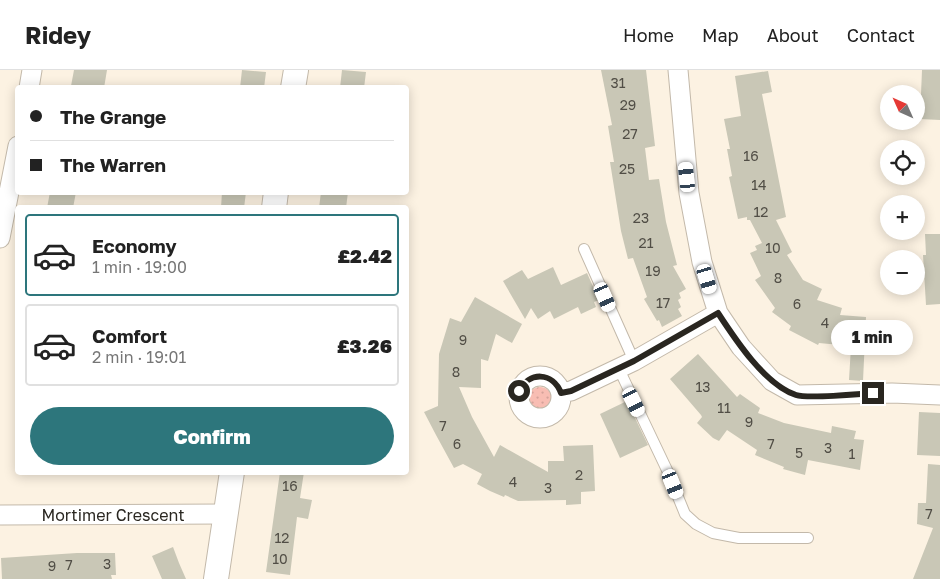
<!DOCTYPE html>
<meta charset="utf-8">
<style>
:root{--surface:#fff;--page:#f2f2f2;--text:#222;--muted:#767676;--line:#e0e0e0;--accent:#2d767c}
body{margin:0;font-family:"Golos Text",sans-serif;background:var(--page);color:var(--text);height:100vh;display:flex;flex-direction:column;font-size:19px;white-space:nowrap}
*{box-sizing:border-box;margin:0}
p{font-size:16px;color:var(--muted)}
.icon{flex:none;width:28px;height:28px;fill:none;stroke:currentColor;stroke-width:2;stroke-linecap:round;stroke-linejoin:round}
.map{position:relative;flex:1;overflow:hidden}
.drawer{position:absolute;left:15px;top:135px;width:394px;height:270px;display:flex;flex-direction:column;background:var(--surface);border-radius:5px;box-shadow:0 2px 12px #0003}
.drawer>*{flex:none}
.guide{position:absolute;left:15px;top:15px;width:394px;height:110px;border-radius:5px;box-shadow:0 2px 12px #0003;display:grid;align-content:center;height:110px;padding:0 15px;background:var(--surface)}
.needle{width:32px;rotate:315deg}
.tools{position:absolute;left:880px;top:15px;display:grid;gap:10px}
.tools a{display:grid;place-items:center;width:45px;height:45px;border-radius:50%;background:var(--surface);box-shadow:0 2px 12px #0003;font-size:25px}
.end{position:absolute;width:22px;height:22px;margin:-11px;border:6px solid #292620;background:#fff;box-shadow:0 0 0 2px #fff}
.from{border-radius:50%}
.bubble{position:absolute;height:35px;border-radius:18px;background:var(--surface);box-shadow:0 2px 12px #0003;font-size:16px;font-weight:800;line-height:35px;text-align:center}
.car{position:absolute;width:15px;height:30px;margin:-15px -8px;border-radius:6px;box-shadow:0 0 4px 1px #0007;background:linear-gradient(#fff 24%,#345 0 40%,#fff 0 76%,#345 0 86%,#fff 0)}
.guide b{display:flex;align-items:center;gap:18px;height:48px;font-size:19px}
.guide b+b{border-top:1px solid var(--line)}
.guide i{width:12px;height:12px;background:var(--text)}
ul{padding:9px 0 0;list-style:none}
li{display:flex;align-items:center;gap:15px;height:82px;margin:0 10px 8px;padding:0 5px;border:2px solid var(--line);border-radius:5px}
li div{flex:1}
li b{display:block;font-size:19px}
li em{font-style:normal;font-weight:800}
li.current{border-color:var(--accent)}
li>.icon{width:45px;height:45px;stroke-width:1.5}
.button{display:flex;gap:10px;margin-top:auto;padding:10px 15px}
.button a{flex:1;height:58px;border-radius:30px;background:var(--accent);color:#fff;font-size:20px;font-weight:800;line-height:58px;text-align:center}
header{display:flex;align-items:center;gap:30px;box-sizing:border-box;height:70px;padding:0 25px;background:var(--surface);border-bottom:1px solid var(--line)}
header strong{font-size:24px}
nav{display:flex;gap:28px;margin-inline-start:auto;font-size:18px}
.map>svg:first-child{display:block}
.grass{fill:url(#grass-dots)}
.building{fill:#c9c7b6}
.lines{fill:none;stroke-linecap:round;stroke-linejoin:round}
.service-casing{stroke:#c3b9aa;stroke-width:12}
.minor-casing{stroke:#c3b9aa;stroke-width:21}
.tertiary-casing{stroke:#c3b9aa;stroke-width:26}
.service{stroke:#fff;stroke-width:10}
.minor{stroke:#fff;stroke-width:19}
.tertiary{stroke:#fff;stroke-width:24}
.route{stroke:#292620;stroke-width:6}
.labels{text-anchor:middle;stroke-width:5;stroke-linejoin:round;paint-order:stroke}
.number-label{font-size:14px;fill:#514e46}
.street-label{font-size:16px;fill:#292620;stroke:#fff}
</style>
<header>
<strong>Ridey</strong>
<nav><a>Home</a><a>Map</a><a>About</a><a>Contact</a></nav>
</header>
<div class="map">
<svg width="940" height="509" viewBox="0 0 940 509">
<defs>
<pattern id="grass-dots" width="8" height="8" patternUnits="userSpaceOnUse" patternTransform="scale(1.25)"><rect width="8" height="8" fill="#f8bdb3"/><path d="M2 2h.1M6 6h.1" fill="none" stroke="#d5a29a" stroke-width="1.8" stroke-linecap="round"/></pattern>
</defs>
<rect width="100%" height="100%" fill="#fcf2e2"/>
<!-- grass -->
<path class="grass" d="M528 329a12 12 0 1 1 24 0a12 12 0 1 1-24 0Z"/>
<!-- building -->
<path class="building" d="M74 0H107L104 18 71 16Z
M242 0 266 2 264 18H240Z
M342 0 366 2 364 18H340Z
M601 0H646L655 76 645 78 649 110 659 109 666 152 677 195 673 196 686 219 679 223 681 228 678 230 681 237 678 239 682 246 662 257 659 250 657 251 644 229 647 227 633 188 628 189 621 161 610 92H614L608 56 612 55Z
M922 0H940V50L920 49Z
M768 1 772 22 762 24 786 147 776 150 792 182 787 185 803 210 822 219 817 230 842 238 840 245 866 247 863 311 849 310 851 276 819 273 818 275 789 260 791 256 772 242 775 238 755 210 761 206 750 183 757 180 755 176 762 173 750 150H747V147L738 149 729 107 732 106 727 79H730L724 49 741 46 735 6Z
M50 122H76L73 138H47Z
M222 122H246L244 138H221Z
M321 122H348L346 138H319Z
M925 164H940V234L926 235 923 185H926Z
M553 197 561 215 587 203 599 230 594 232 596 237 581 244 578 237 554 249 550 241 538 249 531 238 525 249 503 211 522 200 528 209Z
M475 227 522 254 512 273 496 264 488 291 481 289V318L459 317 472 347 494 387 500 375 548 402V391H564L563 376 593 375 595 421 581 422V434L566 435V430L518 431 505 425 504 427 490 421 477 414 482 404 463 394 454 398 436 365 424 342 438 336 439 284 450 248 461 252Z
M698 284 737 327 740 324 760 338 758 343 784 353 831 363 832 356 856 361 854 369 864 370 860 400 808 390 805 405 783 399 784 397 755 385 757 380 727 360 719 371 713 368 697 353 702 347 701 345 670 309Z
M627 331 648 375 620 388 600 344Z
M919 342 940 343V386L917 385Z
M928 394 940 395V509H913L933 458 917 454 918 433H926Z
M280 402H304L300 428 312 430 308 449 297 447 290 505 266 502Z
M173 477 179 493 186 509H162L152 486Z
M77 483H115L116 505H111L112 509H2L1 488Z"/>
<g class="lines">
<defs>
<path id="service" d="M584 179 634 291
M618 297 667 400 685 444 696 454 713 463 739 468H808"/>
<path id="minor" d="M678 0 689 123 702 192 718 243 741 277 772 311 797 325 892 323 940 325
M29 18 32 0
M0 168 18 76
M519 327a21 21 0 1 1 42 0a21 21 0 1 1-42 0Z
M561 323 571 321 634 291 718 243
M0 445 226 444"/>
<path id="tertiary" d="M293 18 296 0
M274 138 276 122
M216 509 232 402"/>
</defs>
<!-- service casing -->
<use href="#service" class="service-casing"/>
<!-- minor casing -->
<use href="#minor" class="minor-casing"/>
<!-- tertiary casing -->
<use href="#tertiary" class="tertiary-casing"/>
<!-- service -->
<use href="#service" class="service"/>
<!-- minor -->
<use href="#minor" class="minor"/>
<!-- tertiary -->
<use href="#tertiary" class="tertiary"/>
</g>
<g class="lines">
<!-- route -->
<path class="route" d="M519 321C529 301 553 302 561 323L571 321 634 291 718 243C735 269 765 315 796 325 809 329 857 324 873 323"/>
</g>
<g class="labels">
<!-- number labels -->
<g class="number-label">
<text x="618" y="18">31</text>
<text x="628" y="40">29</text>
<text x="630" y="69">27</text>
<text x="751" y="91">16</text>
<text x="627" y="104">25</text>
<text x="759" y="120">14</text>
<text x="761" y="147">12</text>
<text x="641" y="153">23</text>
<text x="646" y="178">21</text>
<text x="773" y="183">10</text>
<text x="653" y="206">19</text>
<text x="778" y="213">8</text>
<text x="663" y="238">17</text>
<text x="797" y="239">6</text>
<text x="825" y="258">4</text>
<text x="463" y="275">9</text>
<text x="456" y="307">8</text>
<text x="703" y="322">13</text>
<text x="724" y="343">11</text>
<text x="749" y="357">9</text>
<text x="443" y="361">7</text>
<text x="457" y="379">6</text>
<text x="771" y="379">7</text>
<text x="828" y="383">3</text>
<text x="799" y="388">5</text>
<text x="852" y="389">1</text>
<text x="579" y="410">2</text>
<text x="513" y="417">4</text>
<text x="290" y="421">16</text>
<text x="548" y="423">3</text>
<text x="929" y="449">7</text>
<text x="282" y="473">12</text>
<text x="280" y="494">10</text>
<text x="107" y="499">3</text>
<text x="69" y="500">7</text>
<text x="52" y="501">9</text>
</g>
<!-- street labels -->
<g class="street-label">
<text x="113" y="451">Mortimer Crescent</text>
</g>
</g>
</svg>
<div class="tools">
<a><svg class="needle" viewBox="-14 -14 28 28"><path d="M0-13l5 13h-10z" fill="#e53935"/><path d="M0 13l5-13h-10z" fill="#767676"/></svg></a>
<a><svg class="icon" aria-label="locate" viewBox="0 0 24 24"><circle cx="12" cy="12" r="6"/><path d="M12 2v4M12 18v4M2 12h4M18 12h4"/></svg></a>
<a>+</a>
<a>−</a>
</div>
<i class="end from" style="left:519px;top:321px"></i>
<i class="end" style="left:873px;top:323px"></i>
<div class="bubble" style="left:831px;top:250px;width:82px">1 min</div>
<i class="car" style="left:687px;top:107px;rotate:354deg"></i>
<i class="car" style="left:707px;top:209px;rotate:163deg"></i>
<i class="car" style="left:605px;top:227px;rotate:156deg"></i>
<i class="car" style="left:634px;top:332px;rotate:154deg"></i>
<i class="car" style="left:673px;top:414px;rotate:158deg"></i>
<div class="guide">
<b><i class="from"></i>The Grange</b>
<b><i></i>The Warren</b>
</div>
<section class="drawer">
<ul>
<li class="current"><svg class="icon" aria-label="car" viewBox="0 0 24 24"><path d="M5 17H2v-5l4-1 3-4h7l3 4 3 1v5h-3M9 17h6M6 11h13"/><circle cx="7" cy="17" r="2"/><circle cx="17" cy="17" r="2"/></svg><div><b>Economy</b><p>1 min · 19:00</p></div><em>£2.42</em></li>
<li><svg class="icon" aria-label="car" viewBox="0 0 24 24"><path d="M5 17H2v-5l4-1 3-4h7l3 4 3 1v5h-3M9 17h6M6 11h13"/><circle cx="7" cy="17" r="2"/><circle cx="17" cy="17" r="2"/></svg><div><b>Comfort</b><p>2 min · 19:01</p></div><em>£3.26</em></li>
</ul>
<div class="button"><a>Confirm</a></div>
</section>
</div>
